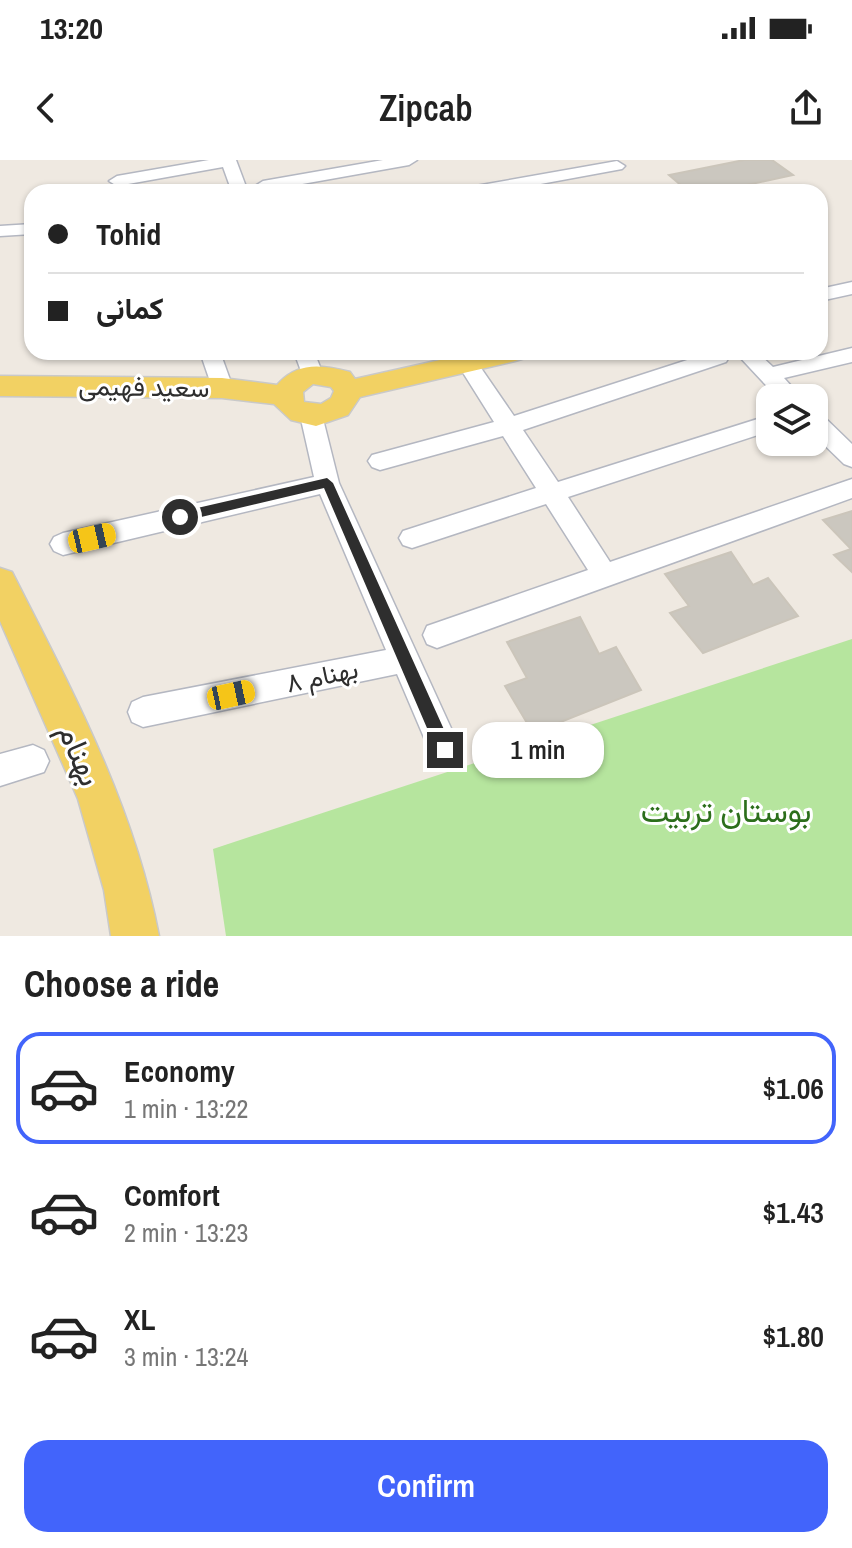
<!DOCTYPE html>
<meta charset="utf-8">
<style>
:root{--surface:#fff;--page:#f2f2f2;--text:#222;--muted:#767676;--line:#e0e0e0;--accent:#4264fb}
body{margin:0;font-family:"Archivo Narrow",Vazirmatn,sans-serif;background:var(--page);color:var(--text);height:100vh;display:flex;flex-direction:column;font-size:30px;white-space:nowrap}
*{box-sizing:border-box;margin:0}
p{font-size:26px;color:var(--muted)}
.icon{flex:none;width:44px;height:44px;fill:none;stroke:currentColor;stroke-width:2;stroke-linecap:round;stroke-linejoin:round}
.map{position:relative;height:776px;overflow:hidden}
.panel{display:flex;flex-direction:column;background:var(--surface);flex:1}
.panel>*{flex:none}
.top-card{position:absolute;left:24px;top:24px;width:804px;height:176px;border-radius:24px;box-shadow:0 2px 6px #0004;display:grid;align-content:center;height:176px;padding:0 24px;background:var(--surface)}
.tools{position:absolute;left:756px;top:224px;display:grid;gap:16px}
.tools a{display:grid;place-items:center;width:72px;height:72px;border-radius:16px;background:var(--surface);box-shadow:0 2px 6px #0004;font-size:40px}
.end{position:absolute;width:36px;height:36px;margin:-18px;border:10px solid #2e2e2e;background:#fff;box-shadow:0 0 0 4px #fff}
.from{border-radius:50%}
.bubble{position:absolute;height:56px;border-radius:24px;background:var(--surface);box-shadow:0 2px 6px #0004;font-size:26px;font-weight:600;line-height:56px;text-align:center}
.car{position:absolute;width:24px;height:48px;margin:-24px -12px;border-radius:10px;box-shadow:0 0 6px 2px #0007;background:linear-gradient(#f5c518 24%,#345 0 40%,#f5c518 0 76%,#345 0 86%,#f5c518 0)}
.top-card b{display:flex;align-items:center;gap:28px;height:76px;font-size:30px}
.top-card b+b{border-top:2px solid var(--line)}
.top-card i{width:20px;height:20px;background:var(--text)}
ul{padding:0;list-style:none}
li{display:flex;align-items:center;gap:24px;height:112px;margin:0 16px 12px;padding:0 8px;border:4px solid transparent;border-radius:24px}
li div{flex:1}
li b{display:block;font-size:30px}
li em{font-style:normal;font-weight:600}
li.selected{border-color:var(--accent)}
li>.icon{width:72px;height:72px;stroke-width:1.5}
h2{padding:0 24px;font-size:36px;line-height:96px}
.primary-button{display:flex;gap:16px;margin-top:auto;padding:16px 24px}
.primary-button a{flex:1;height:92px;border-radius:24px;background:var(--accent);color:#fff;font-size:32px;font-weight:600;line-height:92px;text-align:center}
.status{display:flex;justify-content:space-between;align-items:center;height:56px;padding:0 40px;background:var(--surface);direction:ltr}
.status svg{height:22px;fill:currentColor}
header{display:flex;justify-content:space-between;align-items:center;height:104px;padding:0 24px;background:var(--surface);font-size:36px;font-weight:600}
.map>svg:first-child{display:block}
.green{fill:#b6e59e}
.building{fill:#cbc7bf;stroke:#cbc5ba;stroke-width:2}
.lines{fill:none;stroke-linecap:round;stroke-linejoin:round}
.minor-casing{stroke:#b4b7c1;stroke-width:3}
.major-casing{stroke:#c9c9c9;stroke-width:3}
.minor{fill:#fff;fill-rule:evenodd}
.major{fill:#f2d163;fill-rule:evenodd}
.route{fill:#2e2e2e}
.labels{text-anchor:middle;stroke-width:6;stroke-linejoin:round;paint-order:stroke}
.street-label{font-size:26px;fill:#2e2e2e;stroke:#fff}
.near-street-label{font-size:32px;fill:#2e2e2e;stroke:#fff}
.near-park-label{font-size:32px;fill:#2c6e1b;stroke:#fff}
</style>
<div class="status"><b>13:20</b><svg viewBox="0 0 49 12"><path d="M0 12V9h3v3zM5 12V6h3v6zM10 12V3h3v9zM15 12V0h3v12zM26 1h20v11H26zM47 4h2v5h-2z"/></svg></div>
<header><svg class="icon" aria-label="back" viewBox="0 0 24 24"><path d="M15 5l-7 7 7 7"/></svg>Zipcab<svg class="icon" aria-label="share" viewBox="0 0 24 24"><path d="M12 15V3M7 8l5-5 5 5M5 13v7h14v-7"/></svg></header>
<div class="map">
<svg width="852" height="776" viewBox="0 0 852 776">
<rect width="100%" height="100%" fill="#efe9e1"/>
<!-- green -->
<path class="green" d="M852 479V776H226L213 689Z"/>
<!-- building -->
<path class="building" d="M744 0H772L793 15 714 32H689L669 15Z
M852 351V412L834 395 851 389 823 360Z
M731 392 753 425 768 418 798 456 703 493 670 453 689 446 665 414Z
M580 457 599 494 616 487 641 530 533 573 505 526 527 518 507 482Z"/>
<g class="lines">
<defs>
<path id="minor" d="M209 0H236L248 32H232L223 7 117 26 109 21 117 16Z
M383 0H417L409 5 263 31 255 26 263 21Z
M617 1 625 6 622 9 497 32H462L470 27Z
M32 64V74L0 76V66Z
M852 122V134L820 141V129Z
M852 188V202L784 218 802 238H778L735 192H757L773 207Z
M200 192H220L233 228 230 233H214Z
M294 192H314L323 214 320 219H304Z
M450 192H470L514 256 712 192H726L729 197 726 202 523 270 558 322 770 255V271L568 337 610 402 852 319V338L437 488 427 484 423 475 427 466 588 410 546 344 412 388 403 385 399 378 403 371 536 328 503 276 380 310 372 307 368 301 372 295 494 262Z
M311 247 319 249 322 255 339 323 461 590 456 601 445 606 434 601 397 514 143 567 132 562 128 552 132 542 143 537 386 490 320 334 63 395 54 391 50 384 54 377 63 373 314 317 300 255 303 249Z
M814 253 822 255 852 284V307L844 304 814 275Z
M33 585 44 590 49 601 44 612 0 626V594Z"/>
<path id="major" d="M476 192H528L525 198 515 201 360 237 348 255 316 266 291 260 274 244 222 238 0 236V216L222 218 277 225C298 201 322 205 350 212L355 219ZM313 224 331 227 334 231 331 238 321 244 304 242 303 232Z
M0 408 12 412C72 530 134 645 159 776H111L104 730 78 639 0 461Z"/>
</defs>
<!-- minor casing -->
<use href="#minor" class="minor-casing"/>
<!-- major casing -->
<use href="#major" class="major-casing"/>
<!-- minor -->
<use href="#minor" class="minor"/>
<!-- major -->
<use href="#major" class="major"/>
</g>
<!-- route -->
<path class="route" d="M327 318 333 323 451 585V596H439L324 328 180 362 174 357 180 352Z"/>
<g class="labels">
<!-- street labels -->
<g class="street-label">
<text transform="translate(144 227) rotate(1)" y="9">سعید فهیمی</text>
<text transform="translate(322 516) rotate(-12)" y="9">بهنام ۸</text>
</g>
<!-- near-street labels -->
<g class="near-street-label">
<text transform="translate(80 595) rotate(67)" y="11">بهنام</text>
</g>
<!-- near-park labels -->
<g class="near-park-label">
<text x="726" y="662">بوستان تربیت</text>
</g>
</g>
</svg>
<div class="tools">
<a><svg class="icon" aria-label="layers" viewBox="0 0 24 24"><path d="M12 4l9 5-9 5-9-5zM3 14l9 5 9-5"/></svg></a>
</div>
<i class="end from" style="left:180px;top:357px"></i>
<i class="end" style="left:445px;top:590px"></i>
<div class="bubble" style="left:472px;top:562px;width:132px">1 min</div>
<i class="car" style="left:92px;top:378px;rotate:77deg"></i>
<i class="car" style="left:231px;top:535px;rotate:78deg"></i>
<div class="top-card">
<b><i class="from"></i>Tohid</b>
<b><i></i>کمانی</b>
</div>
</div>
<section class="panel">
<h2>Choose a ride</h2>
<ul>
<li class="selected"><svg class="icon" aria-label="car" viewBox="0 0 24 24"><path d="M5 17H2v-5l4-1 3-4h7l3 4 3 1v5h-3M9 17h6M6 11h13"/><circle cx="7" cy="17" r="2"/><circle cx="17" cy="17" r="2"/></svg><div><b>Economy</b><p>1 min · 13:22</p></div><em>$1.06</em></li>
<li><svg class="icon" aria-label="car" viewBox="0 0 24 24"><path d="M5 17H2v-5l4-1 3-4h7l3 4 3 1v5h-3M9 17h6M6 11h13"/><circle cx="7" cy="17" r="2"/><circle cx="17" cy="17" r="2"/></svg><div><b>Comfort</b><p>2 min · 13:23</p></div><em>$1.43</em></li>
<li><svg class="icon" aria-label="car" viewBox="0 0 24 24"><path d="M5 17H2v-5l4-1 3-4h7l3 4 3 1v5h-3M9 17h6M6 11h13"/><circle cx="7" cy="17" r="2"/><circle cx="17" cy="17" r="2"/></svg><div><b>XL</b><p>3 min · 13:24</p></div><em>$1.80</em></li>
</ul>
<div class="primary-button"><a>Confirm</a></div>
</section>
